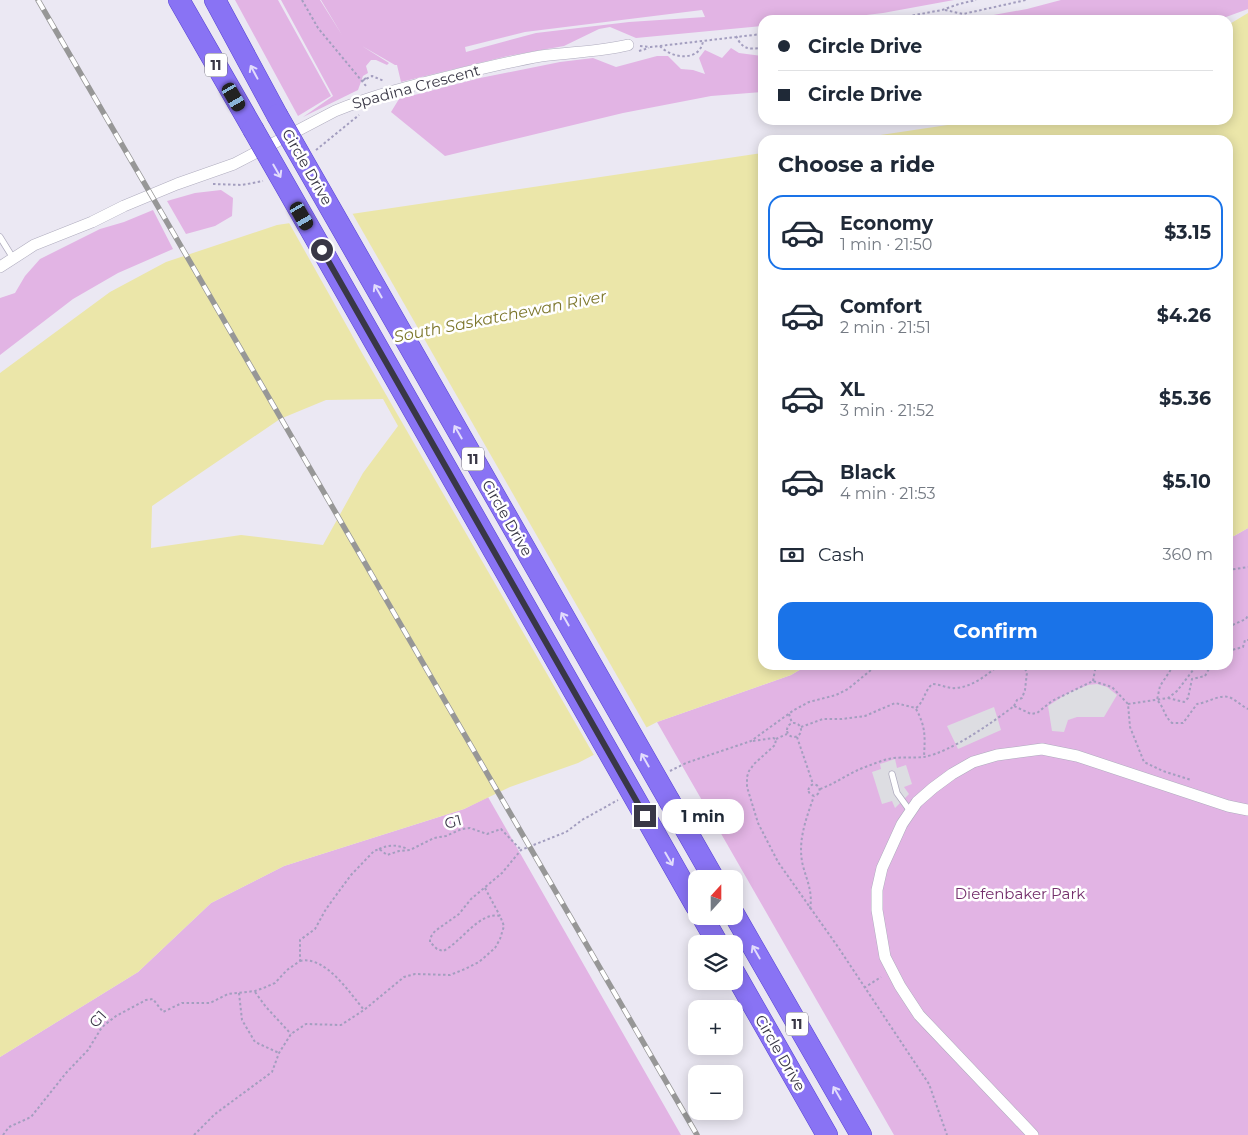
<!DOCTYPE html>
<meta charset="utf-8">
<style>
:root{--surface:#fff;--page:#f2f2f3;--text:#1f2937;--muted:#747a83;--line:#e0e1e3;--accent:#1a73e8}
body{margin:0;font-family:Montserrat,sans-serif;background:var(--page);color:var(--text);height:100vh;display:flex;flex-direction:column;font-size:19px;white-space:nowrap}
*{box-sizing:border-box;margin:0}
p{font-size:16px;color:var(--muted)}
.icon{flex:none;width:28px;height:28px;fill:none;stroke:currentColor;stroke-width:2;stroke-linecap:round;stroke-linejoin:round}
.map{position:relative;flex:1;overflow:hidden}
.panel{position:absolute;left:758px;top:135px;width:475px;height:535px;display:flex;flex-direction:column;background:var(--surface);border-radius:15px;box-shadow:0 2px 12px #0003}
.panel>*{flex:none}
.guide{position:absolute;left:758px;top:15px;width:475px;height:110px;border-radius:15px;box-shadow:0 2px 12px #0003;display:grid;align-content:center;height:110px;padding:0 20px;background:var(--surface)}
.needle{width:32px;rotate:21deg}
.controls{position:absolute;left:688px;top:870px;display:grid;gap:10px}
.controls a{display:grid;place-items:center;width:55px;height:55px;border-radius:10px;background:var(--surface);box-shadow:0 2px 12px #0003;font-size:25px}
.end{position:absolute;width:22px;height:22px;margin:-11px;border:6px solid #393746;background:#fff;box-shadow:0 0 0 2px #fff}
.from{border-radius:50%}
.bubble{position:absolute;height:35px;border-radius:15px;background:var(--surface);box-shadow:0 2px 12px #0003;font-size:16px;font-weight:700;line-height:35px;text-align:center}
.car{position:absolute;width:15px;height:30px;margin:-15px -8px;border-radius:6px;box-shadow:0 0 4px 1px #0007;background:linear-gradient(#222 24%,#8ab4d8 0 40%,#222 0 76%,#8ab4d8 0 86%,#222 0)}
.guide b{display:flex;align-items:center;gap:18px;height:48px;font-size:19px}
.guide b+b{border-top:1px solid var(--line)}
.guide i{width:12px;height:12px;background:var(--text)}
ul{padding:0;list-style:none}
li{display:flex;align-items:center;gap:15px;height:75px;margin:0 10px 8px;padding:0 10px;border:2px solid transparent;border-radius:15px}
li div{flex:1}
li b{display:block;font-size:19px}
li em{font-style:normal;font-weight:700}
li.selected{border-color:var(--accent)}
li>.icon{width:45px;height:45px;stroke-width:1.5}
h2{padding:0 20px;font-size:22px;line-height:60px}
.pay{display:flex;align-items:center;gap:12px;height:55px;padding:0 20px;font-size:19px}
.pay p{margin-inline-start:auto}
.primary-button{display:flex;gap:10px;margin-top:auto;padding:10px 20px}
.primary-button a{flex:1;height:58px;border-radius:15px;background:var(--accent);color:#fff;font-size:20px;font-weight:700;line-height:58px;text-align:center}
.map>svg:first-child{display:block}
.green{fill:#e2b4e4;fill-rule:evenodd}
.parking{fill:#dddde2}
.water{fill:#ebe6a9;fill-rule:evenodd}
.pier{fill:#ebe8f3}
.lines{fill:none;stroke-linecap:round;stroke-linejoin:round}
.service-casing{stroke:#afacbe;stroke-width:7}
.minor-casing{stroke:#afacbe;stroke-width:12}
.motorway-casing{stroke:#5743d3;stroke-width:22}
.path{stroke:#a39ebf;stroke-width:2;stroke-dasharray:2.5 2.5;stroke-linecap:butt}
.service{stroke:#fff;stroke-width:5.5}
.minor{stroke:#fff;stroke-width:11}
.motorway{stroke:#8973f4;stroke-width:21}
.rail-casing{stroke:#979797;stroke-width:5.5}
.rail{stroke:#fff;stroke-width:4;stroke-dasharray:11;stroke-linecap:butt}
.motorway-bridge-casing{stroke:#5743d3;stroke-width:22;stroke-linecap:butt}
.motorway-bridge{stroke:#8973f4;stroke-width:21}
.oneway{stroke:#e2dcfc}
.route{stroke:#393746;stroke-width:6}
.labels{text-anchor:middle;stroke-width:5;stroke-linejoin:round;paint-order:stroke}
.shield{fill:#fff;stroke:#74737e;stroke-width:1}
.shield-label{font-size:14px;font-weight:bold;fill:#393746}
.street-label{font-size:15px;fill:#393746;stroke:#fff}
.park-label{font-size:15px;fill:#742e6b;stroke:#fff}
.water-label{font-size:16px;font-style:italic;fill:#7d772c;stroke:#fff}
</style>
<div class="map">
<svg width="1248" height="1135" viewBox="0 0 1248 1135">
<rect width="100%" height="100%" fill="#ebe8f3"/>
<!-- green -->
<path class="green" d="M235 0H278L331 96 298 116Z
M281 0H320L342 35 321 0H954L883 13 825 20H762V26L636 38 610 27 599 29 564 46 508 56 401 82 397 65H395L362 46 389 63 387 65 376 60H371L366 66 368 73 363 76 358 90 303 117 333 96ZM702 10 705 17 629 22 536 33 466 52 465 47 525 32Z
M1061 0H1248V9L1226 17 1205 20H966L1027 9Z
M731 48 739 53 762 56V92L711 96 623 113 445 156 391 112 399 99 480 78 560 62 593 58 616 67 657 56H668L681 69 693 70 705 74 699 58 705 50 722 58Z
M221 190 233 198 232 216 215 226 186 234 167 201 195 193Z
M153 210 173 249 118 273 73 299 0 355V298L15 293 25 276 40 259 100 229 124 222Z
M1248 528V1135H894L657 722 791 675 808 665H1228V537L1234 536Z
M488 797 681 1135H0V1057L138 972 211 903 284 866 464 809Z"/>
<!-- parking -->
<path class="parking" d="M1097 684 1107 687 1117 695 1104 717H1077L1068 720 1064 732 1052 731 1048 706 1068 693 1088 685Z
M994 707 1001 730 958 749 947 726Z
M895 759 897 768 906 765 912 784 904 787 909 794 895 808 892 801 882 804 872 772 881 769 880 764Z"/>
<!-- water -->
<path class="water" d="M1248 13V528L1234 536 1228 537V140H847L981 120H1228V25Z
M762 153V665H808L791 675 657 722 578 763 510 787 464 809 284 866 211 903 138 972 0 1057V373L110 292 166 262 277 225ZM383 399 398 426 363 473 323 545 241 535 151 548 152 506 280 419 326 400Z"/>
<!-- pier -->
<path class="pier" d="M351 211 648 730 595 757 362 353 288 221Z"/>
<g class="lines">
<defs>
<path id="service" d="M0 237 13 258
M892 774 897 793 910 811"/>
<path id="minor" d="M0 267 34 245 92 222 124 206 177 184 234 164 335 111C374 95 414 85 455 75 484 68 512 61 541 56 570 52 599 52 628 45
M1033 1135 919 1015 900 986 885 957 877 910V890L882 868 902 824 917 802 933 788 952 774 973 762 997 755 1042 749 1077 756 1228 806 1248 810"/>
<path id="motorway" d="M179 0 253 129
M215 0 277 115
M670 802 714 879
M645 816 696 906
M734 914 861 1135
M702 916 718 944
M734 972 827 1135"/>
</defs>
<!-- service casing -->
<use href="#service" class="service-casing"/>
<!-- minor casing -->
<use href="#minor" class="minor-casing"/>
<!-- motorway casing -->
<use href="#motorway" class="motorway-casing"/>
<!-- path -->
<path class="path" d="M302 0 318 28 366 86
M945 10 963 14 1026 0
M888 20 942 10 959 4 976 0
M736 36C743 50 748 49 762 48
M640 46 651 47 762 34
M660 46C672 59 700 62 703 41
M639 51 649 48
M366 78 362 81 372 76 384 81
M316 150 359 115
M213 184 242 185 263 181
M1228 570 1248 567
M1228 627 1246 619 1248 615
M1228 651 1243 647 1245 640H1248
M1172 665 1170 671 1160 686 1157 700C1164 707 1164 716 1172 723H1183L1197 704C1207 703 1221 693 1231 698 1237 701 1242 706 1248 709
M1093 681 1096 665
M1168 698 1184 702 1188 698 1192 679 1205 676 1211 665
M1128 704 1168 698 1177 691 1197 665
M1014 706 1017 700 1022 698 1025 690 1027 672 1022 665
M916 709C926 727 925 737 924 757
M789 714 792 723
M787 730a7 7 0 1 1 14 0a7 7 0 1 1-14 0Z
M801 727 823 719H842L865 716 895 703 916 708C924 702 924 692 932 684 940 684 948 689 956 688 972 687 987 675 999 665
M797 737 813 784
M776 739 787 734
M753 741 773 738 776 739 775 745 754 764 749 771 747 777V787L758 823 778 862 838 947 929 1084 947 1135
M670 771 686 763 751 741 794 710 809 702 836 695 848 689 877 665
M808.5 790a5.5 5.5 0 1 1 11 0a5.5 5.5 0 1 1-11 0Z
M820 789C837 783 850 772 868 766 876 763 885 759 894 758 904 757 914 758 924 757 951 752 993 722 1014 706L1031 714 1037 713 1052 701 1093 681 1112 687 1128 704 1130 727 1144 762 1163 771 1191 780
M379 849C390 844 397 845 408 849
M485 888 500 916
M810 909C813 892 807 881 803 866 797 842 806 819 814 796
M300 961C325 955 350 993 364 1010
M864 988 881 977
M255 992 266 1007 291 1034
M239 993 242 1020 255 1042 279 1053
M3 1135 9 1127 31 1117 66 1073 88 1050 102 1027 116 1016 146 1000 153 999 163 1012 182 1003H210L228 994 255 991 266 987 275 983 287 970 300 961V940L315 929 326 909 351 875 374 851 379 849 387 855 399 851 410 850 434 838 446 836 462 829 470 828 487 834 501 829 521 850
M194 1135 215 1114 272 1072 279 1053 291 1034 306 1024 341 1025 364 1010 404 977 415 974 450 975 465 969 479 962 495 948 500 939 504 926 500 916C479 911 461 943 443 951L437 949 430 942V938L435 931 459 914 471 899 502 873 521 850 566 832 582 820 618 800"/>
<!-- service -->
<use href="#service" class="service"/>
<!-- minor -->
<use href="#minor" class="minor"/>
<!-- motorway -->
<use href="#motorway" class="motorway"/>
<defs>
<path id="rail" d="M38 0 697 1135"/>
</defs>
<!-- rail casing -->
<use href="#rail" class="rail-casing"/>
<!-- rail -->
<use href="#rail" class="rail"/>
<defs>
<path id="motorway-bridge" d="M277 115 670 802
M253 129 645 816"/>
</defs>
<!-- motorway-bridge casing -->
<use href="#motorway-bridge" class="motorway-bridge-casing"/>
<!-- motorway-bridge -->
<use href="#motorway-bridge" class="motorway-bridge"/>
</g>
<!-- one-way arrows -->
<defs><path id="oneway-shaft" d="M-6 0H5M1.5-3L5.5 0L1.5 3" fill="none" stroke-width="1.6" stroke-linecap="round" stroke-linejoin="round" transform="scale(1.25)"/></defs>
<g class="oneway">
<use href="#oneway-shaft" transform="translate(254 72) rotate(-118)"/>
<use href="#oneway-shaft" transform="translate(277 171) rotate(60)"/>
<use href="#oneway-shaft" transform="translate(378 291) rotate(-120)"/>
<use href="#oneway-shaft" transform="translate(458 432) rotate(-120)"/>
<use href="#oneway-shaft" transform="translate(565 619) rotate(-120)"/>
<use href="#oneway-shaft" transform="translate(645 760) rotate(-120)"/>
<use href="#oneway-shaft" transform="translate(669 859) rotate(60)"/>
<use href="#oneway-shaft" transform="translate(756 952) rotate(-120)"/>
<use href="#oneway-shaft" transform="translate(837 1093) rotate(-120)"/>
</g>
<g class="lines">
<!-- route -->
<path class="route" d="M322 250 645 816"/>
</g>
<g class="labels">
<!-- shield labels -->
<g class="shield">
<rect x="205" y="53.5" width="22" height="23" rx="4"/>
<rect x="462" y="447.5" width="22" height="23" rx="4"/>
<rect x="786" y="1012.5" width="22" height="23" rx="4"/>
</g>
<g class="shield-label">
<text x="216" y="70">11</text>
<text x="473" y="464">11</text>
<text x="797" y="1029">11</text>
</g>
<!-- street labels -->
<g class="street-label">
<text transform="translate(416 87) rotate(-15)" y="5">Spadina Crescent</text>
<text transform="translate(307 167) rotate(60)" y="5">Circle Drive</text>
<text transform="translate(507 518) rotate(60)" y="5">Circle Drive</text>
<text transform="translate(453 822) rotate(-14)" y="5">G1</text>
<text transform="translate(98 1019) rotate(-47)" y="5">G1</text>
<text transform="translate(780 1053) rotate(60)" y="5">Circle Drive</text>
</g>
<!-- park labels -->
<g class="park-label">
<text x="1020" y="899">Diefenbaker Park</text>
</g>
<!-- water labels -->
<g class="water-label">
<text transform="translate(500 316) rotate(-11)" y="6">South Saskatchewan River</text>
</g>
</g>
</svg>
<div class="controls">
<a><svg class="needle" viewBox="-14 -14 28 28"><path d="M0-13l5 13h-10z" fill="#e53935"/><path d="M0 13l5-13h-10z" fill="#747a83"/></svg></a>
<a><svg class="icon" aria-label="layers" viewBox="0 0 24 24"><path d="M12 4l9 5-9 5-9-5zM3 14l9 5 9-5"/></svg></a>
<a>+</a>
<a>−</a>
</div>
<i class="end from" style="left:322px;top:250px"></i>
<i class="end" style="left:645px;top:816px"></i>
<div class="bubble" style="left:662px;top:799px;width:82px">1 min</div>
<i class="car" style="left:234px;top:97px;rotate:150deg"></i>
<i class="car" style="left:302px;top:216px;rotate:150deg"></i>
<div class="guide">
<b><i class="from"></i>Circle Drive</b>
<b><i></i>Circle Drive</b>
</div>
<section class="panel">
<h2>Choose a ride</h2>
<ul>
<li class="selected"><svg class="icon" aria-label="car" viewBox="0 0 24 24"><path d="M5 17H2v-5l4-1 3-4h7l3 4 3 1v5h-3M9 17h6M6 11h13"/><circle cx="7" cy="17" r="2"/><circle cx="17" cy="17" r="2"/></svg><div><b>Economy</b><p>1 min · 21:50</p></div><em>$3.15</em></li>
<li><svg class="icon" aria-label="car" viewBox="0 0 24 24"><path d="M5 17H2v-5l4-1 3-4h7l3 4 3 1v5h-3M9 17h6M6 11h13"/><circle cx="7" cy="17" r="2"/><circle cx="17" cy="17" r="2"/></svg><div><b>Comfort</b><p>2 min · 21:51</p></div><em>$4.26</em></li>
<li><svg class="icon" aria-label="car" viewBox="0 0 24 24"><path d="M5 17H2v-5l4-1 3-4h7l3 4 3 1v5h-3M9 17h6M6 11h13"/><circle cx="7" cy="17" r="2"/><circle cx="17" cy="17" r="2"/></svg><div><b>XL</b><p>3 min · 21:52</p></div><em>$5.36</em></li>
<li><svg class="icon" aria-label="car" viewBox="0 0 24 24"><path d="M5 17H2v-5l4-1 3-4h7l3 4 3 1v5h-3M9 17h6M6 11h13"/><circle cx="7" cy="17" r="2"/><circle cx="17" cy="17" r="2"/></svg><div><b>Black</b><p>4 min · 21:53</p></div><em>$5.10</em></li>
</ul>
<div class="pay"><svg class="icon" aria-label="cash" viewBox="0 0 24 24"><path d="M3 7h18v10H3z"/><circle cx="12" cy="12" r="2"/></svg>Cash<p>360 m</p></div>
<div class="primary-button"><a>Confirm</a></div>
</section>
</div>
